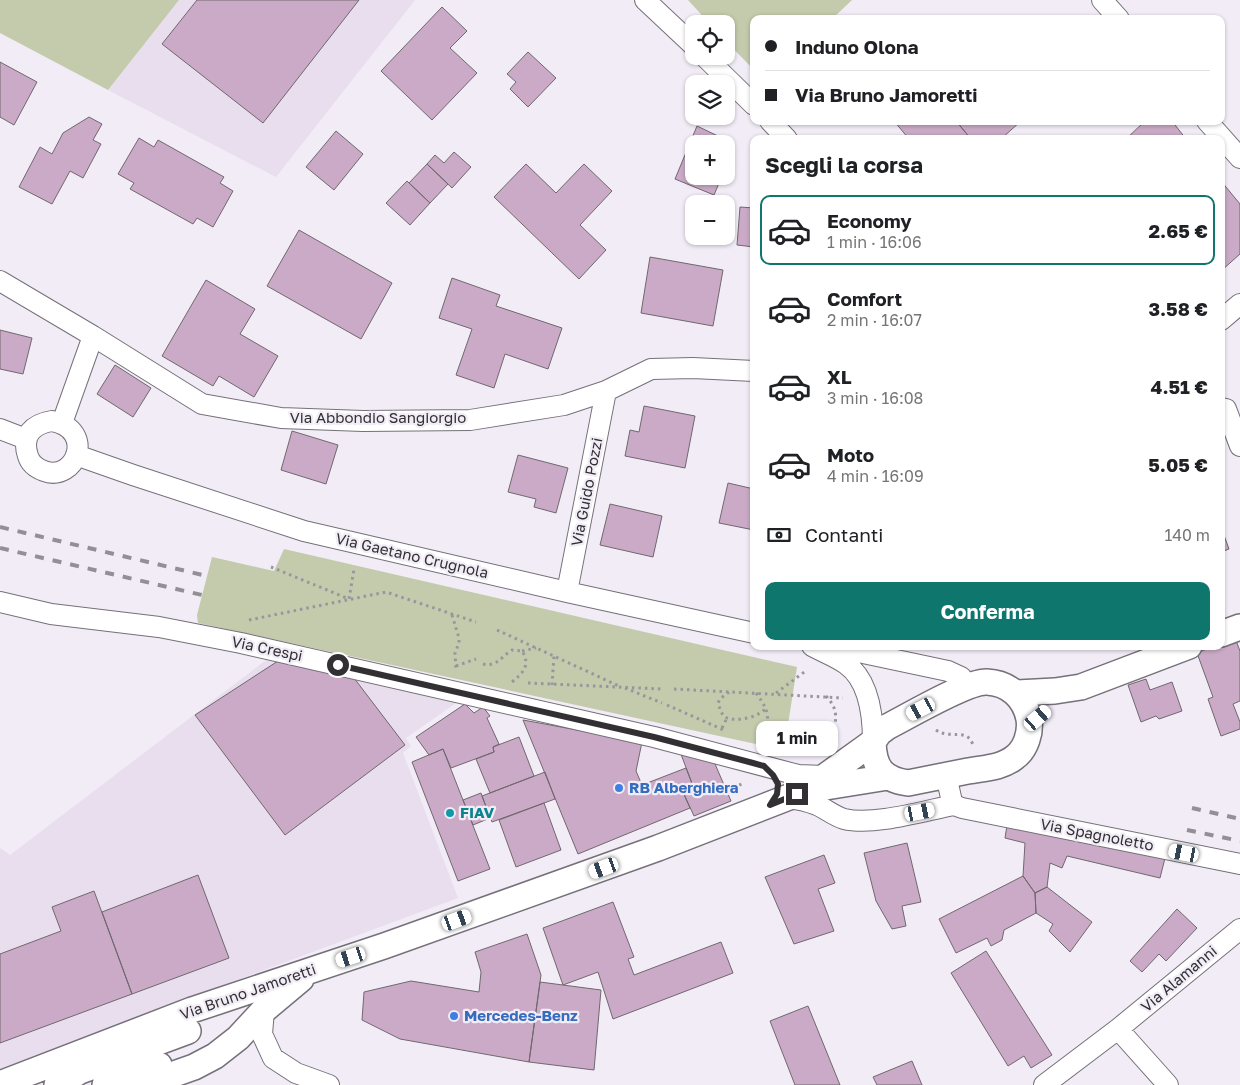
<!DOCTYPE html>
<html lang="it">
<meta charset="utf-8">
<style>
:root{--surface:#fff;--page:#f2f2f2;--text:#202124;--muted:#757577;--line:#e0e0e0;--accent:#0f766e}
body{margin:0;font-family:"Golos Text",sans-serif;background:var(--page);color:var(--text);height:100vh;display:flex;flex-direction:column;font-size:19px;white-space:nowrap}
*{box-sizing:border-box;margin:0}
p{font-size:16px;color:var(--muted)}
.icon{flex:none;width:28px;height:28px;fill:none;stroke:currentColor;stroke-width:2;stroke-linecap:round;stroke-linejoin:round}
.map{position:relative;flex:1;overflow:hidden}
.panel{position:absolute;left:750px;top:135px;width:475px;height:515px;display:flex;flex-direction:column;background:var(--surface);border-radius:10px;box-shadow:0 1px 4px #0004}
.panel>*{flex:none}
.hud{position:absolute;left:750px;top:15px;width:475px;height:110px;border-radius:10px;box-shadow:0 1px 4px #0004;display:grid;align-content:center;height:110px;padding:0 15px;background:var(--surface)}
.controls{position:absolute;left:685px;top:15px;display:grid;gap:10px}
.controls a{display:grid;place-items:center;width:50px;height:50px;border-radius:10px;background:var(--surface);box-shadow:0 1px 4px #0004;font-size:25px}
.end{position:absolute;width:22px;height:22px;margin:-11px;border:6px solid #323033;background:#fff;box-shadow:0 0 0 2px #fff}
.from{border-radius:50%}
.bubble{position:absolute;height:35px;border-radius:10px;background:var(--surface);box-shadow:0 1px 4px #0004;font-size:16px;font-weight:700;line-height:35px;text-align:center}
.car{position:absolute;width:15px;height:30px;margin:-15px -8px;border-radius:6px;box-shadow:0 0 4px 1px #0007;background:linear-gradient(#fff 24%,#345 0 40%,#fff 0 76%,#345 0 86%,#fff 0)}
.hud b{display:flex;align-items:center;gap:18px;height:48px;font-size:19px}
.hud b+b{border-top:1px solid var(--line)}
.hud i{width:12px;height:12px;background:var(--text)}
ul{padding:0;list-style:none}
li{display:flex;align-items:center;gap:15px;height:70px;margin:0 10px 8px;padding:0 5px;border:2px solid transparent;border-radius:10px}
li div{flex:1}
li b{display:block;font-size:19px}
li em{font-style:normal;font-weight:700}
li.selected{border-color:var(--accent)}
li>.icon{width:45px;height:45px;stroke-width:1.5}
h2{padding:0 15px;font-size:22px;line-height:60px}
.pay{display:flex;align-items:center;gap:12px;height:55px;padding:0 15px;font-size:19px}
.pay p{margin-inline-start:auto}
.button{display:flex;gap:10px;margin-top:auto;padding:10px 15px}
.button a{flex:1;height:58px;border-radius:10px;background:var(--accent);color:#fff;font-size:20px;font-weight:700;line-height:58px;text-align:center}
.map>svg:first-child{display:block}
.built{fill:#e8deee}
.green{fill:#c3cbac}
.building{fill:#caaac6;stroke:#70686f}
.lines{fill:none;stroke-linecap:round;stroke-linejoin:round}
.minor-casing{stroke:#757079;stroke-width:22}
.tertiary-casing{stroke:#757079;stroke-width:28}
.path{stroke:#99959c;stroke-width:3;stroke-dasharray:2.5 4;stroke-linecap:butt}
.minor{stroke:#fff;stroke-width:20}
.tertiary{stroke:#fff;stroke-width:25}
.rail{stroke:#938f95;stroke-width:4;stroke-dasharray:9 9;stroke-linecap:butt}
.route{stroke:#323033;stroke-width:6}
.shop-dot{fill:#3f7fe0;stroke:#f2ecf6;stroke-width:2}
.culture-dot{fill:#0f9aa8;stroke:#f2ecf6;stroke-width:2}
.labels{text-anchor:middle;stroke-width:4.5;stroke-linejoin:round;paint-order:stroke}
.street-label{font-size:15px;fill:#323033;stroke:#f2ecf6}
.shop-label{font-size:15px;font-weight:bold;fill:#366cbe;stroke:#f2ecf6;text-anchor:start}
.culture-label{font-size:15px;font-weight:bold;fill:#0d838f;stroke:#f2ecf6;text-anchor:start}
</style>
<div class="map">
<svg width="1240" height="1085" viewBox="0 0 1240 1085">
<rect width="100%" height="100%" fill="#f2ecf6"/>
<!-- built -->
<path class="built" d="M179 0H415L276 177 108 90Z
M274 654 459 701 406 738 411 746 403 753 458 898 213 989 0 1071V848L10 855Z"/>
<!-- green -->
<path class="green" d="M0 0H179L108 90 0 33Z
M688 0H852L832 19H754V70L726 41V24H710Z
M284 549 797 667 784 750 198 623 197 615 212 557 274 571Z"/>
<!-- building -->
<path class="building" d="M197 0H359L263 123 162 44Z
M442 7 467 31 450 48 477 73 432 120 381 71Z
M528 52 556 78 528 107 510 89 516 82 507 74Z
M0 62 37 82 14 125 0 117Z
M89 117 102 124 93 140 101 144 83 178 70 171 52 204 19 187 40 147 52 154 63 133Z
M894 121H956L971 139H909Z
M956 121H1021L1001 139H971Z
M1145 121H1172L1186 139H1126Z
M697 126 720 137 717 144H694V176H722L714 195 675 179Z
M336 131 363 154 334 190 306 167Z
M139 138 154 147 158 140 224 177 220 183 233 191 213 227 197 218 193 224 130 189 134 183 118 174Z
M726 149 733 152 726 167Z
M454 152 471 167 452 188 427 164 435 155 444 163Z
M427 164 448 184 430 203 409 183Z
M526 164 556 193 584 164 612 191 580 225 606 250 579 279 494 197Z
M407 181 430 203 410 225 386 203Z
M1221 181 1240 204V254L1221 271Z
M740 207 754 208V247L737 245Z
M299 230 392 283 361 339 267 286Z
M650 257 723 270 713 326 641 313Z
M452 278 500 295 496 306 562 328 548 369 505 354 494 388 456 375 472 329 439 318Z
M206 280 255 309 240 334 278 356 254 397 219 376 213 386 162 356Z
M0 330 32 338 23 374 0 369Z
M115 365 151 388 133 417 97 394Z
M644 406 695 416 685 468 625 456 630 430 639 432Z
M292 431 338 445 326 484 281 470Z
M518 455 568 468 556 513 534 507 536 499 508 492Z
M728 483 754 489V530L719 523Z
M610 504 662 516 653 557 600 545Z
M1221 527 1229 549 1221 552Z
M1235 638 1240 651V701L1233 704 1240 722V729L1221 736 1208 699 1213 697 1197 653 1214 646H1221V644Z
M281 659 354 678 405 745 285 835 195 715Z
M1146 679 1150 690 1172 682 1182 711 1159 719 1156 716 1141 722 1128 685Z
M465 704 474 713 483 707 490 716 487 718 499 744 493 747 494 752 451 768 443 749 429 755 416 737Z
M523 720 642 742 636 771 642 785 686 768 693 786 682 790 690 808 578 854Z
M519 737 534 776 490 793 476 759 494 752 493 747Z
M443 749 490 869 458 881 412 762Z
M679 749 712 757 731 801 694 816 682 790 693 786Z
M545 772 555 799 492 822 482 796Z
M481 793 490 818 473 825 463 800Z
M544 803 561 850 516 867 499 820Z
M1008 819 1166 854 1160 878 1067 856 1062 868 1050 863 1047 887 1035 893 1023 876 1025 843 1005 838Z
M907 843 921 902 902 906 906 926 892 929 876 901 864 853Z
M824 855 835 883 818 889 834 931 794 944 765 877Z
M198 875 229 958 132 994 102 912Z
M1023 876 1035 893 1036 913 1004 930 1002 940 991 946 987 938 956 953 939 919Z
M1047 887 1092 922 1070 952 1049 931 1053 924 1036 913 1035 893Z
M94 891 132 994 0 1043V954L61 931 52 907Z
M613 902 634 957 628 959 634 975 721 942 733 973 613 1019 598 972 563 985 543 928Z
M1177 909 1197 928 1166 961 1159 954 1142 972 1130 961Z
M527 934 541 975 529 1062 400 1039 362 1020 364 992 411 981 479 992 481 972 475 952Z
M986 951 1052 1055 1031 1068 1024 1056 1008 1066 951 973Z
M540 982 601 990 594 1070 529 1062Z
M808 1006 840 1085H795L770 1021Z
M912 1061 922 1085H877L873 1077Z"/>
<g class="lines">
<defs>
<path id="minor" d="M645 0 694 46
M1102 0 1119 19
M704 56 754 105
M770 121 787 139
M1207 121 1240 158
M0 281 93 336 202 404 281 418 363 421 470 420 564 405 606 391 651 369 693 368 754 371
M1221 320 1240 304
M1221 408 1226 409 1240 446
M52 421C97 430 75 483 44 471 36 468 30 463 28 456 21 435 33 424 52 421Z
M62 423 93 336
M0 429 26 439
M76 455 133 475 304 531 567 592 754 633
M567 592 606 391
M0 602 51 614 159 627 241 643 654 737 798 775 824 776
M812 646C823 652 836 657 846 664 870 681 873 717 873 742
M830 646 948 671 961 677 968 685
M946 775 952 802 954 805 962 808 1240 864
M787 798C797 799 807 801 817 805 826 809 834 816 844 819 874 826 923 811 954 805
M264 1010 262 1034 273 1058 296 1073 329 1085
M1118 1029 1168 1085
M1044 1085 1118 1029 1240 929"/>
<path id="tertiary" d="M1221 634 1240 627
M1017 693 1055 691 1081 687 1189 646
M809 788 873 742 879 733 887 727C907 717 967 681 987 682 1009 683 1025 698 1029 719 1031 732 1026 749 1015 757 1002 768 984 768 968 771 948 775 928 779 908 783 882 779 874 768 873 742
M0 1084 192 1010 384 946 658 848 807 790 888 777
M57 1085 80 1071 188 1031
M105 1085 159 1065
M143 1085 194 1067 215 1056 238 1038 264 1010 301 979"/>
</defs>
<!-- minor casing -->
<use href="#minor" class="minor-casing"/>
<!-- tertiary casing -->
<use href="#tertiary" class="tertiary-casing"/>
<!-- path -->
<path class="path" d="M271 567 349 599 354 569
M452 615 459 638V643L455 653 456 669
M249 620 386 592 476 622
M497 630 619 686
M522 651 536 648
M483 664C497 667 502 656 512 650L522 651C531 665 523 673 512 682
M456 666 476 659
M528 683 662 689
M552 685 554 656
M625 688 662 703
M674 689 843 698
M729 692 720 699 718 703C720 708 721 714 725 717 736 723 759 717 766 708
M756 693C774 717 765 718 767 744
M776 693 807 670
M826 696C841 712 834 720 834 739
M667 705 726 731
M722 728 727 718
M936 730C950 740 967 727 973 745
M727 790 742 784"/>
<!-- minor -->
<use href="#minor" class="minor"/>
<!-- tertiary -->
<use href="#tertiary" class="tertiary"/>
<!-- rail -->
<path class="rail" d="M0 527 207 576
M0 548 202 595
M1192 808 1240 819
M1187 830 1240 841"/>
</g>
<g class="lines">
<!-- route -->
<path class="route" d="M338 665 654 737 753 763 764 766 773 775 778 784 777 794 770 805 797 794"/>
</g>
<!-- markers -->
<g class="shop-dot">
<circle cx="619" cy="788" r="5"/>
<circle cx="454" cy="1016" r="5"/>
</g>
<circle class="culture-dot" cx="450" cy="813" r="5"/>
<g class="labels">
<!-- street labels -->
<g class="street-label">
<text x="378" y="423">Via Abbondio Sangiorgio</text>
<text transform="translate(587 492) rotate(-79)" y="5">Via Guido Pozzi</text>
<text transform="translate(412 556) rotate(13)" y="5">Via Gaetano Crugnola</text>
<text transform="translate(267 649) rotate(12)" y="5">Via Crespi</text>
<text transform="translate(1097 835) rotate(11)" y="5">Via Spagnoletto</text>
<text transform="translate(1179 979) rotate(-40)" y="5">Via Alamanni</text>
<text transform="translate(248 992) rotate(-19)" y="5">Via Bruno Jamoretti</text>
</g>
<!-- shop labels -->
<g class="shop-label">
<text x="629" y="793">RB Alberghiera</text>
<text x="464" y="1021">Mercedes-Benz</text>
</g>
<!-- culture labels -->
<g class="culture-label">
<text x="460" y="818">FIAV</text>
</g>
</g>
</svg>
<div class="controls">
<a><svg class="icon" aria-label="locate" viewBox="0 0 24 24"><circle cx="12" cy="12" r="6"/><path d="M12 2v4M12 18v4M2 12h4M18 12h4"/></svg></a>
<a><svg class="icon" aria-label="layers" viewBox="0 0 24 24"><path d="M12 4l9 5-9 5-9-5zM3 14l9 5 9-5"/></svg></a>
<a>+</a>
<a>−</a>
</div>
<i class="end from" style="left:338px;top:665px"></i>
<i class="end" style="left:797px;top:794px"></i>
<div class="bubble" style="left:756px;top:721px;width:82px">1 min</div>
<i class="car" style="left:921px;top:709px;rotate:242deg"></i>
<i class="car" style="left:1038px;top:718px;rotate:49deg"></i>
<i class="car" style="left:920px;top:812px;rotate:79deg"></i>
<i class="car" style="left:1184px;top:853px;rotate:281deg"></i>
<i class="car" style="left:604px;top:868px;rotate:250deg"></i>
<i class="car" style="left:457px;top:920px;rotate:70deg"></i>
<i class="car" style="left:351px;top:957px;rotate:252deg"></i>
<div class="hud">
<b><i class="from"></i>Induno Olona</b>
<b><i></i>Via Bruno Jamoretti</b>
</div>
<section class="panel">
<h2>Scegli la corsa</h2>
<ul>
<li class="selected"><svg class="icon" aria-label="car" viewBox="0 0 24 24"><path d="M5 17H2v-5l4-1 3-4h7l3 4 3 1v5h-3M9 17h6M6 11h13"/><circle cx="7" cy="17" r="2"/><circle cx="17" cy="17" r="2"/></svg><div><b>Economy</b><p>1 min · 16:06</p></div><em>2.65 €</em></li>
<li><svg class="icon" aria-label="car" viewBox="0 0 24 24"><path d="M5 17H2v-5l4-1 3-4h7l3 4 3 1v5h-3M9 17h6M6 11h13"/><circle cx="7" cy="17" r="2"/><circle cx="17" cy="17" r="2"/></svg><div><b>Comfort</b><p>2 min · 16:07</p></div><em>3.58 €</em></li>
<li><svg class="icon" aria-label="car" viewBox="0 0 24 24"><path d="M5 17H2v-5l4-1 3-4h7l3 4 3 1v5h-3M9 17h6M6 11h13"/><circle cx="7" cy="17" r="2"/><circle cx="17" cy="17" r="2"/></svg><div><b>XL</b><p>3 min · 16:08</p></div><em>4.51 €</em></li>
<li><svg class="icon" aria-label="car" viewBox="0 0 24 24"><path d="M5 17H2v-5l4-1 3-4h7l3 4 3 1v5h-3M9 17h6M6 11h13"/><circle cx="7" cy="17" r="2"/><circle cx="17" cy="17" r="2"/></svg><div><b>Moto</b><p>4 min · 16:09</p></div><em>5.05 €</em></li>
</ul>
<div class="pay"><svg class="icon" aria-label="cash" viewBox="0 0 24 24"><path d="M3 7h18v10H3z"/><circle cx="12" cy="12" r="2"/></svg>Contanti<p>140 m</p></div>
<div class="button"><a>Conferma</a></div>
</section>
</div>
